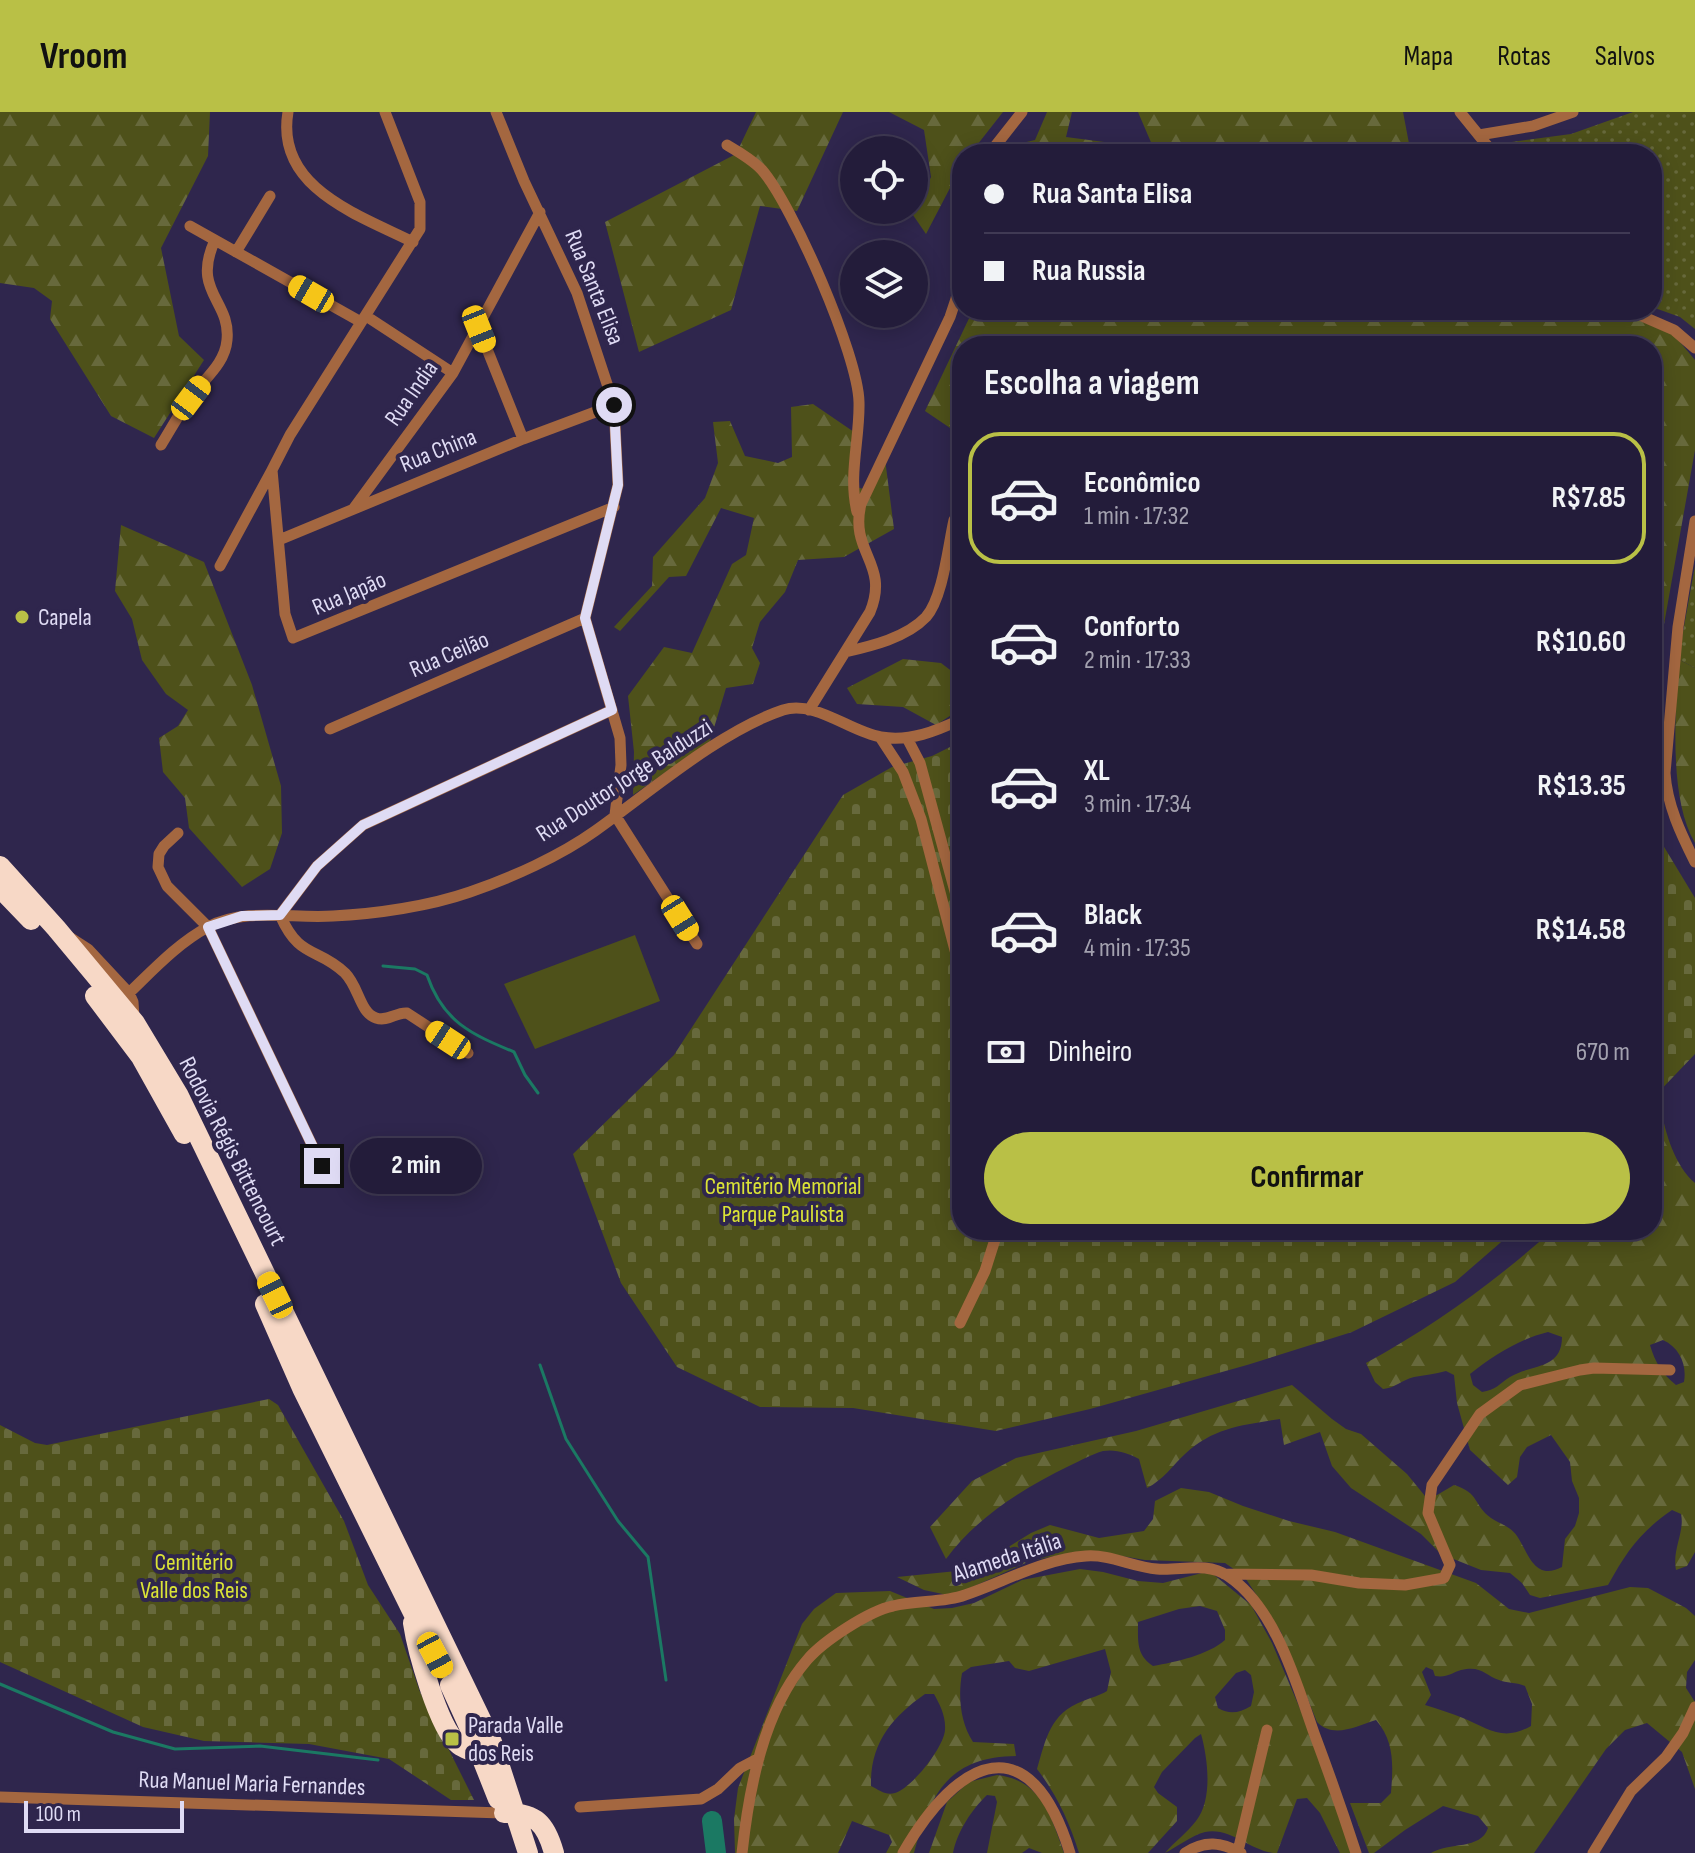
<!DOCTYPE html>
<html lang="pt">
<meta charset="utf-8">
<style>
:root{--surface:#231c3a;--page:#2f2945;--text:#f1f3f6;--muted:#a3a1af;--line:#403a54;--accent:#b9c046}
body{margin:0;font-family:"Sofia Sans Condensed",sans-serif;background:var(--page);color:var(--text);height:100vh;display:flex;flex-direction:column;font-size:30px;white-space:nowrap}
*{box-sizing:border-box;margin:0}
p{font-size:26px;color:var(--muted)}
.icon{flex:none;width:44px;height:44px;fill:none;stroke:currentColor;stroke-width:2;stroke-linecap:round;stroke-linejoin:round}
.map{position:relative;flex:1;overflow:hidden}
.panel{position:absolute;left:952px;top:224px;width:710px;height:904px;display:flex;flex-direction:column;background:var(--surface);border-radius:32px;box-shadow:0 4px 20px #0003,0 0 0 2px var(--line)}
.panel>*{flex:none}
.guide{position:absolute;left:952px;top:32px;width:710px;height:176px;border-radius:32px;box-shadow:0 4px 20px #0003,0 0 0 2px var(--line);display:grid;align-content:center;height:176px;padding:0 32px;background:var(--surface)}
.tools{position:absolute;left:840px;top:24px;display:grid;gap:16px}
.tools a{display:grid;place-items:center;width:88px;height:88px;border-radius:50%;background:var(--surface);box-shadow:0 4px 20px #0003,0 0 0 2px var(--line);font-size:40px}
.scale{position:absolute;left:24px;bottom:20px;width:160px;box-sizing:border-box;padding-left:8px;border:4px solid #dfdbf4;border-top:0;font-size:22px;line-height:28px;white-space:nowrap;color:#dfdbf4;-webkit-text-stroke:6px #2f264d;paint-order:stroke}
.end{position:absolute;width:36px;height:36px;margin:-18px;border:10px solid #dfdbf4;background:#111;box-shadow:0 0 0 4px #111}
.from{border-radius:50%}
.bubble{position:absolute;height:56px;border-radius:28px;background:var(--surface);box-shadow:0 4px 20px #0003,0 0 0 2px var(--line);font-size:26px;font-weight:700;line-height:56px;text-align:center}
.car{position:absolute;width:24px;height:48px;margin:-24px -12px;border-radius:10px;box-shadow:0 0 6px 2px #0007;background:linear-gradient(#f5c518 24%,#345 0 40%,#f5c518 0 76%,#345 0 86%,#f5c518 0)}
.guide b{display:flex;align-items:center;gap:28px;height:76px;font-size:30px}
.guide b+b{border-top:2px solid var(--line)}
.guide i{width:20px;height:20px;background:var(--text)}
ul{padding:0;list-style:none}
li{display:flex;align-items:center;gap:24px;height:132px;margin:0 16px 12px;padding:0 16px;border:4px solid transparent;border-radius:32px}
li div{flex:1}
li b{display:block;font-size:30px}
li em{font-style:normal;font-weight:700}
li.active{border-color:var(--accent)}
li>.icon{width:72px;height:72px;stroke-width:1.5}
h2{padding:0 32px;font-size:36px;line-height:96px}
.pay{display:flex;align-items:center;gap:20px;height:88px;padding:0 32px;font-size:30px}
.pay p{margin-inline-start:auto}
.primary-button{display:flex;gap:16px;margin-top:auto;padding:16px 32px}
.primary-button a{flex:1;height:92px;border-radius:48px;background:var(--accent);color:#111;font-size:32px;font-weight:700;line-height:92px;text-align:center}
header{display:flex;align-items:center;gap:48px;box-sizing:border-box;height:112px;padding:0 40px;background:var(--accent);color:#111}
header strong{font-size:38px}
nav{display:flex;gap:44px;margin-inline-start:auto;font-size:28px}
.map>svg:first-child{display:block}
.grass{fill:url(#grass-dots)}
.forest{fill:url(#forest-firs);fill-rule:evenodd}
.cemetery{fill:url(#cemetery-stones)}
.park{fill:#4e511a}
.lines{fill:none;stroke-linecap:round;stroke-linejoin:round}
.stream{stroke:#1b7963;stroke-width:3}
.river{stroke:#1b7963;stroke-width:20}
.street{stroke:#a46740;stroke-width:11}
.highway{stroke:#f7d8c6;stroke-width:20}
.route{stroke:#dfdbf4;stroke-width:10}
.poi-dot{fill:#b9c046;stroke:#2f264d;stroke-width:3}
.labels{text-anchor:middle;stroke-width:8;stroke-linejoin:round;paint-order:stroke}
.street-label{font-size:24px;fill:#dfdbf4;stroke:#2f264d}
.poi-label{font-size:24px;fill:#dfdbf4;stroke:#2f264d;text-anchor:start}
.park-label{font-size:24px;fill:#dbe436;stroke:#2f264d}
</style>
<header>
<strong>Vroom</strong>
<nav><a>Mapa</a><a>Rotas</a><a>Salvos</a></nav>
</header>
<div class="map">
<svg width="1695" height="1741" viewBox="0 0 1695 1741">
<defs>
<pattern id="grass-dots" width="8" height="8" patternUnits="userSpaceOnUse" patternTransform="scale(2)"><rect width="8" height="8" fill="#4e511a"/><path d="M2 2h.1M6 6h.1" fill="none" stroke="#67693c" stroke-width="1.8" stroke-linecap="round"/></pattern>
<pattern id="forest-firs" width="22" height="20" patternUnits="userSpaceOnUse" patternTransform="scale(2)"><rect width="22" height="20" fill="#4e511a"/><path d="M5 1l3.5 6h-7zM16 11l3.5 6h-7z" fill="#67693c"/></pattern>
<pattern id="cemetery-stones" width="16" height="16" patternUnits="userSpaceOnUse" patternTransform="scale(2)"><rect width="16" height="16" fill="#4e511a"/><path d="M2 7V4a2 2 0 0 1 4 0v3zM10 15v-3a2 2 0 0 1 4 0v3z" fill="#67693c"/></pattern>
</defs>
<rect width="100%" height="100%" fill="#2f264d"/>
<!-- grass -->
<path class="grass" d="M1633 0H1695V217L1680 205 1652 195V42H1504L1497 32 1571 22Z
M1695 454V556L1678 547Z"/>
<!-- forest -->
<path class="forest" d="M0 0H210L208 44 161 136 179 224 204 248 154 326 111 304 50 207 52 189 34 176 0 171Z
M756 0H843L797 99 760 94 731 198 639 240 605 110 736 42Z
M889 0H1003L970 42H962V53L926 122 913 103 931 65 924 18Z
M1047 0H1072L1066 25 1112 31 1123 42H1003L1005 35 1035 28Z
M1138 0H1403L1411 42H1148L1153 35Z
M973 198H1614L1674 223 1695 248V338L1655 563 1652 564V234H962V382L950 376 959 322 925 299Z
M813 292 854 320 850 373 870 379 885 347 894 417 844 445 798 448 785 480 760 510 752 536 760 551 753 572 726 576 710 629 633 683 634 640 628 584 664 535 692 541 732 452 746 443 754 406 721 396 686 464 669 465 620 519 614 515 652 474 653 445 705 386 718 351 713 310 730 309 745 344 778 351 792 345 791 295Z
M121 413 204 450 252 573 281 674 282 721 270 757 242 775 189 716 185 686 163 660 159 626 178 614 188 598 166 582 142 548 132 507 115 479Z
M903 547 941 551 962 567V596L936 613 903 595 857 592 847 576Z
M1678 547 1695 556V731C1668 685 1676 600 1678 547Z
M1661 996C1665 1021 1675 1054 1695 1071V1440L1687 1454 1676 1458C1672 1437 1685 1420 1681 1402L1672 1398C1640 1420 1627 1439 1608 1473L1540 1486 1530 1483 1522 1471 1510 1461 1481 1458 1441 1442 1421 1422 1351 1376 1332 1354 1320 1320 1284 1333 1280 1307C1244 1313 1214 1315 1185 1342 1173 1353 1163 1368 1147 1376L1139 1347C1128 1341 1116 1337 1103 1339 1092 1342 1080 1349 1069 1354 1022 1377 977 1405 946 1447L930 1415 972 1369 1016 1346 1136 1319 1292 1273 1332 1307 1346 1317 1361 1322 1407 1362 1425 1384 1437 1383 1454 1373C1480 1381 1473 1393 1491 1406 1500 1412 1510 1414 1517 1424 1528 1440 1534 1470 1562 1455L1565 1427 1575 1414 1579 1401V1386L1572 1369 1570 1350 1551 1323 1527 1335 1520 1345 1517 1365 1508 1373 1470 1338 1457 1291 1454 1263 1446 1259C1435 1262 1424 1263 1414 1265 1402 1268 1395 1276 1383 1277L1375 1270 1366 1251C1436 1213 1494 1170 1553 1118H1652V1007ZM1548 1220 1562 1225C1562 1258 1531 1252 1510 1265 1499 1272 1496 1278 1482 1280L1473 1273 1470 1262C1493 1244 1519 1227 1548 1220ZM1663 1228C1680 1236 1687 1253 1684 1270L1676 1273C1662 1262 1655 1250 1650 1233Z
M1181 1376 1209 1380 1243 1394 1289 1409 1335 1420 1476 1471 1509 1497 1529 1501 1630 1475 1648 1476 1686 1496 1695 1504V1548L1687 1560 1686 1576 1695 1590V1677L1682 1640 1647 1611 1625 1618 1606 1637 1534 1741H1431C1449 1730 1481 1738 1488 1716L1478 1704 1443 1694 1405 1718 1374 1741H1369L1350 1691H1381L1391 1681C1393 1654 1395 1630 1376 1608 1356 1614 1334 1627 1317 1610L1281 1520 1244 1464 1225 1451 1145 1448 1099 1440H1075L1030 1449 952 1484 924 1478 897 1465 957 1459 981 1452 1031 1421 1050 1413 1099 1426 1144 1419 1153 1407 1155 1389ZM1426 1555 1433 1558 1435 1564C1447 1566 1451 1561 1461 1558 1481 1553 1485 1563 1499 1568 1506 1571 1516 1570 1525 1574L1532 1592 1531 1614C1503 1630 1489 1617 1463 1606 1451 1601 1438 1597 1425 1593L1431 1583 1422 1560Z
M1080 1457 1103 1460 1138 1469 1163 1471 1202 1461 1213 1462 1251 1493 1272 1531 1320 1644 1354 1741H1340L1320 1701 1307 1686 1297 1687 1277 1741C1251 1741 1233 1715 1205 1720 1192 1723 1177 1735 1165 1741 1174 1730 1187 1721 1196 1709 1213 1688 1208 1647 1201 1622L1195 1626 1162 1660 1154 1675 1158 1681 1177 1695V1709L1148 1741H1079C1069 1709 1057 1683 1037 1657 1046 1627 1050 1601 1083 1589 1092 1585 1099 1584 1107 1579L1111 1560 1105 1537 1029 1559 1015 1556 1009 1549 971 1555 962 1561C958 1584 960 1610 973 1630L1014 1632 1016 1644C949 1645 930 1681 914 1741H886L892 1730 889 1723 852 1709 838 1741H735L734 1707 738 1676 802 1512 814 1497 836 1481 890 1479 934 1497 952 1496 974 1491 1022 1468ZM1200 1494 1217 1499 1225 1518V1528C1208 1543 1176 1550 1153 1554 1136 1543 1138 1529 1138 1510L1179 1497ZM1245 1558 1251 1563 1254 1580 1251 1594C1239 1601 1230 1603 1218 1596L1215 1585 1236 1561ZM925 1582H934C940 1593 946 1604 945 1618 944 1635 912 1676 895 1681 886 1684 879 1678 871 1674 870 1631 892 1605 925 1582Z
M997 1663C1041 1668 1051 1704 1064 1741H1042L1029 1736 1022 1741H987L997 1690 995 1684 987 1683C972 1697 957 1720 953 1741H929L947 1690 969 1670Z"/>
<!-- cemetery -->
<path class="cemetery" d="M962 629V1118H1515L1455 1170 1352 1220 1247 1253 1090 1297 996 1319 853 1296 760 1295 677 1255 621 1171 573 1042 674 943 843 683 892 655 932 644Z
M1652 715 1695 786V942L1652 987Z
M269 1287 278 1293 344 1409 368 1473 400 1522 420 1580 474 1688H451L389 1647 309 1632 204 1629 143 1615 0 1550V1313L35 1331 47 1333Z"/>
<!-- park -->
<path class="park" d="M635 823 660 889 535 937 504 872Z"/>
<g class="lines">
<!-- stream -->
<path class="stream" d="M383 854 415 857 427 863C443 910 471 922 514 940L525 963 538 981
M540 1253 566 1327 618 1409 648 1445 666 1568
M0 1572 113 1620 175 1637 260 1634 378 1648"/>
<!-- river -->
<path class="river" d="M712 1709 716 1741"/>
<!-- street -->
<path class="street" d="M288 0C275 76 359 103 413 130
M385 0 420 90V117L290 323 272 358 285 502 293 526 614 395
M496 0 524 69 577 181 614 293 618 373 585 506 620 626 621 653 615 703
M1460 0 1494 42
M1479 23 1533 14 1573 0
M727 33C739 40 753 48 762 58 793 94 858 243 859 290 860 327 848 363 857 400
M989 42 1022 0
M190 114 361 210
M236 140 270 84
M1628 198 1674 218 1695 236
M366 204 453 261
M479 217 523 327
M161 333C171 317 180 300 191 285 204 267 225 252 227 228 231 188 191 180 215 128
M354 396 453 261 540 100
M1695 409 1678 515 1665 661C1667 693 1681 722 1695 750
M279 428 523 327 614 293
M220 454 272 358
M845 540C871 534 906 526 926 505 943 486 948 434 954 408
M809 598 870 500C890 451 849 441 861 392L950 205 956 187 962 151
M330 617 585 506
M880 625 903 660 921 707 962 865
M907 626 920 651 962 805
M1652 685 1666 676
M615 703 697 832
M178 721 164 734 159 742 158 755 167 774 208 815 322 1054
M71 826 88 837 129 881 133 890 134 906
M129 881C153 858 178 831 208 815 246 795 292 807 333 804 376 802 430 794 470 780 511 766 560 744 595 719 650 680 720 619 783 598 816 588 850 620 881 625 910 630 936 619 962 607
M468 941 407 901C396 900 388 910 376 906 360 901 359 875 345 861 316 834 300 848 280 803L317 754 363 713 612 598
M960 1211 985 1159 998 1118
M1224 1462 1311 1463 1359 1471 1405 1473 1444 1466 1450 1453 1428 1401 1432 1373 1480 1302 1520 1273 1580 1258 1594 1256 1670 1258
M0 1685 502 1701
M580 1695 701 1687 718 1677 740 1656 759 1646
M1238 1739 1267 1618
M742 1741C749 1677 763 1599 807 1548 823 1529 869 1499 893 1494 917 1488 943 1491 965 1483 1004 1470 1043 1447 1086 1444 1109 1442 1133 1455 1157 1457 1181 1459 1206 1449 1228 1464 1275 1495 1296 1570 1314 1621 1329 1661 1343 1701 1356 1741
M903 1741C958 1645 1030 1611 1070 1741
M1185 1741C1205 1728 1221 1730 1241 1741
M1593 1741 1631 1679 1666 1645 1683 1621 1695 1595"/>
<!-- highway -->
<path class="highway" d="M0 754 56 816 135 911 179 984 492 1630 528 1741
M0 776 31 808
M95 884 141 945 184 1022
M265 1192 302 1276 426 1527
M413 1511C417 1538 438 1615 458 1632 461 1635 465 1636 469 1638L489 1632
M450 1573 471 1619 498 1687
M504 1701C536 1700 546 1712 554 1741"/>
</g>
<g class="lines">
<!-- route -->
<path class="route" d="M322 1054 208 815 242 804 280 803 317 754 363 713 612 598 585 506 618 373 614 293"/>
</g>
<!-- markers -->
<g class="poi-dot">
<circle cx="22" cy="505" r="8"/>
<rect x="444" y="1619" width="16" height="16" rx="4"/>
</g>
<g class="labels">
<!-- street labels -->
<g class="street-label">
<text transform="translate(595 175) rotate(68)" y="8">Rua Santa Elisa</text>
<text transform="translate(411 281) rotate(-55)" y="8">Rua India</text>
<text transform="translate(438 338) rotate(-22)" y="8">Rua China</text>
<text transform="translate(349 481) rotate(-23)" y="8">Rua Japão</text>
<text transform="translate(449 542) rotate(-23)" y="8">Rua Ceilão</text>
<text transform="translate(624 668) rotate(-33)" y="8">Rua Doutor Jorge Balduzzi</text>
<text transform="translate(233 1039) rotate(63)" y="8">Rodovia Régis Bittencourt</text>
<text transform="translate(1007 1445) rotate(-18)" y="8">Alameda Itália</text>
<text transform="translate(252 1671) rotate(2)" y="8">Rua Manuel Maria Fernandes</text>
</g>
<!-- poi labels -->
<g class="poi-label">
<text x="38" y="513">Capela</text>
<text x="468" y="1621">Parada Valle<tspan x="468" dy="28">dos Reis</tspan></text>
</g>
<!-- park labels -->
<g class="park-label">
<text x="783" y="1082">Cemitério Memorial<tspan x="783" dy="28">Parque Paulista</tspan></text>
<text x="194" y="1458">Cemitério<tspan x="194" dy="28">Valle dos Reis</tspan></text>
</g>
</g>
</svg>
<div class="tools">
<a><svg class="icon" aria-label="locate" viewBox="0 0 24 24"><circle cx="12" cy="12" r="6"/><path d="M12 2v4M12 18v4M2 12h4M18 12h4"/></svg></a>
<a><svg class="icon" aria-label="layers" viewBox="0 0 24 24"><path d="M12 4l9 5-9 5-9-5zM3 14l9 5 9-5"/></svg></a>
</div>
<div class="scale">100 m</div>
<i class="end from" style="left:614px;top:293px"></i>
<i class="end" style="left:322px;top:1054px"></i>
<div class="bubble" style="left:350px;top:1026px;width:132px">2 min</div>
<i class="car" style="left:311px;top:182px;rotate:300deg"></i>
<i class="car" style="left:479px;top:217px;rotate:158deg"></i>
<i class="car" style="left:191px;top:286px;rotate:37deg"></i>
<i class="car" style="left:680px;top:806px;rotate:148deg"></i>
<i class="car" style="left:448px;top:928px;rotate:303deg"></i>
<i class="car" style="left:275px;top:1183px;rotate:334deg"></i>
<i class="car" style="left:435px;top:1543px;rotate:152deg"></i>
<div class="guide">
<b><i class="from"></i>Rua Santa Elisa</b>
<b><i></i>Rua Russia</b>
</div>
<section class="panel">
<h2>Escolha a viagem</h2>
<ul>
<li class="active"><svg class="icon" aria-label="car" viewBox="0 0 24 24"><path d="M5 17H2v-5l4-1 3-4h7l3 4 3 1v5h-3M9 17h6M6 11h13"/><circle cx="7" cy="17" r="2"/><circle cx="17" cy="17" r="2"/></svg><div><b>Econômico</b><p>1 min · 17:32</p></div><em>R$7.85</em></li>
<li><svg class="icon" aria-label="car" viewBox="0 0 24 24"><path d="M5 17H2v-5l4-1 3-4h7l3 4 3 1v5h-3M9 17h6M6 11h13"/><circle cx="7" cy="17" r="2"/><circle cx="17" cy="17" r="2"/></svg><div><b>Conforto</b><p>2 min · 17:33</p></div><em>R$10.60</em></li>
<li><svg class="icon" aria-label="car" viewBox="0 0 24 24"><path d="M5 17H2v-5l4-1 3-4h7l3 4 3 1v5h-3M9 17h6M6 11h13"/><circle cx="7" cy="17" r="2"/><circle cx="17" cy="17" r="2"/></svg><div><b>XL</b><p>3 min · 17:34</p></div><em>R$13.35</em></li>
<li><svg class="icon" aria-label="car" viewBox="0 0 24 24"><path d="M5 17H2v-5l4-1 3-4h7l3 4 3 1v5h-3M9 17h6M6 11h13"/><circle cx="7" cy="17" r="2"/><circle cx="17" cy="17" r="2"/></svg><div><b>Black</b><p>4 min · 17:35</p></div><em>R$14.58</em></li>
</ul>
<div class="pay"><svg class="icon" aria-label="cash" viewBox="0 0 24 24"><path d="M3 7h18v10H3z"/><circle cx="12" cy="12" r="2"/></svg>Dinheiro<p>670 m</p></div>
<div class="primary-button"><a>Confirmar</a></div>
</section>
</div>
